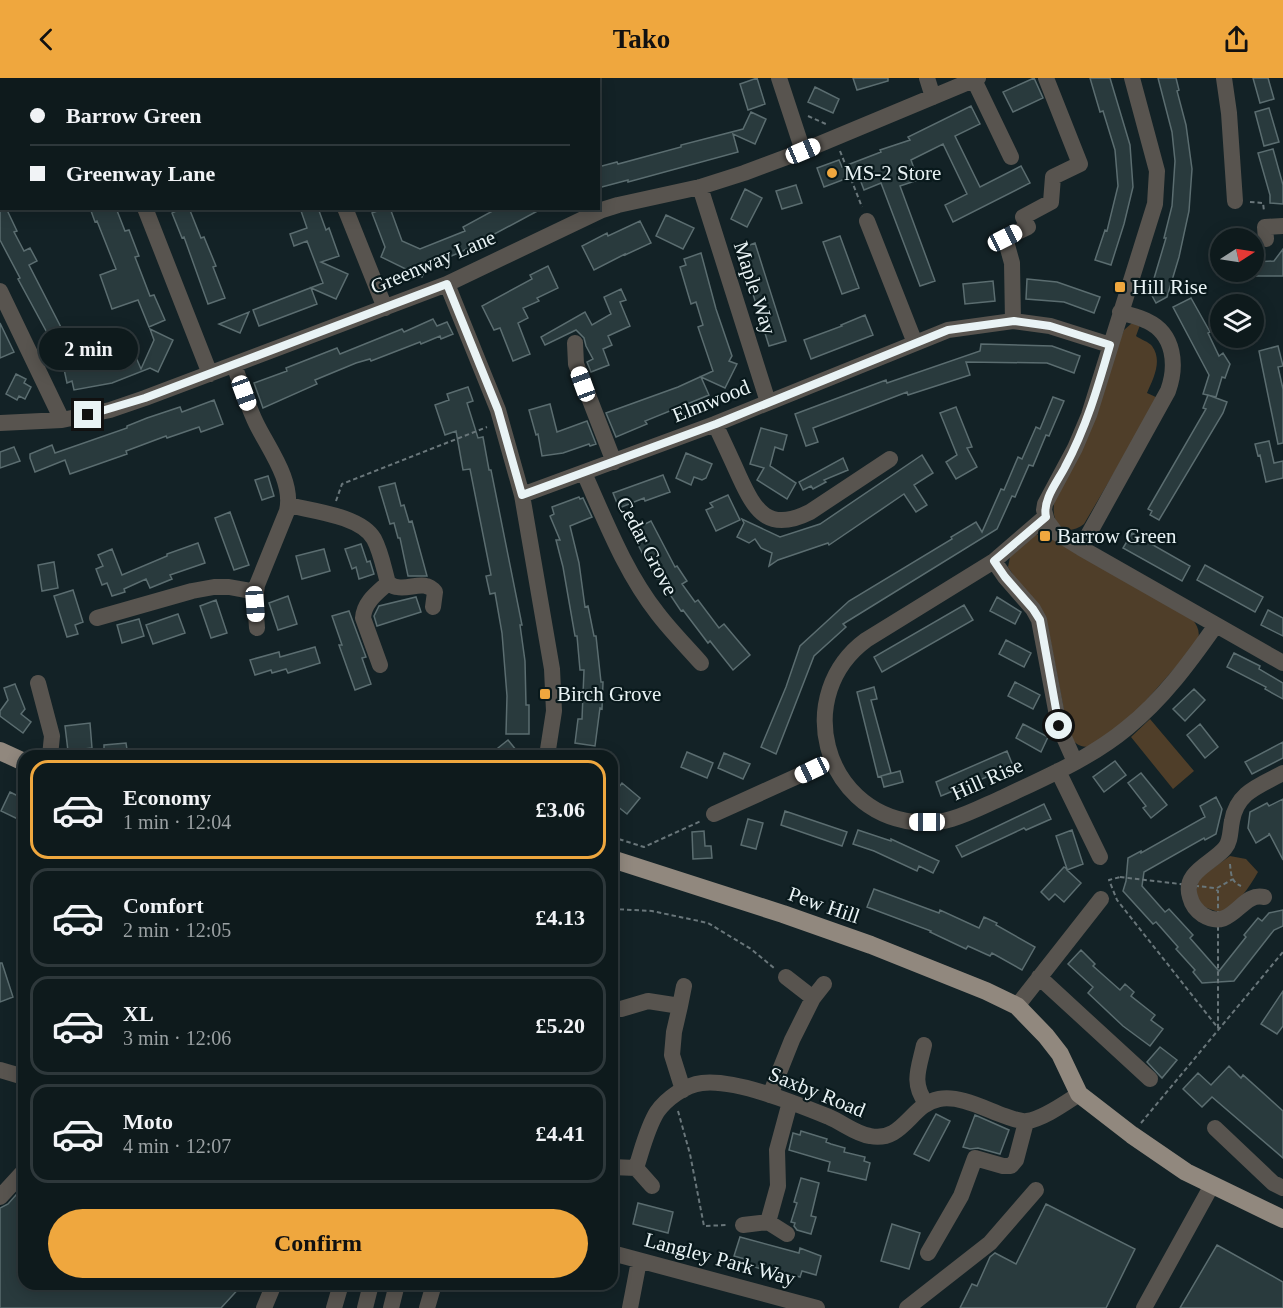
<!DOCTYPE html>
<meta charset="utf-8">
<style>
:root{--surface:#0e1a1c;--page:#172325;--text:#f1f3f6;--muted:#9ba1a3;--line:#2e383b;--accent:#efa73e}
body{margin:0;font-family:"Times New Roman",serif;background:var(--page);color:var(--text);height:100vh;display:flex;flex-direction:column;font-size:22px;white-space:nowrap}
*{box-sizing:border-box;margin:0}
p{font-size:20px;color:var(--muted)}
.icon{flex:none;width:33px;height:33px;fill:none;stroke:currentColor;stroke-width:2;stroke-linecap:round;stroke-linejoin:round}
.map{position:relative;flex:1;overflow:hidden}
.side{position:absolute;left:18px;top:672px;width:600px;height:540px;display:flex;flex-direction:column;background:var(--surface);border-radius:18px;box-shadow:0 3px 15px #0003,0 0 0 2px var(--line)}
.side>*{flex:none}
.top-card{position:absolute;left:0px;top:0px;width:600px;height:132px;box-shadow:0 3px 15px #0003,0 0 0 2px var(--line);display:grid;align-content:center;height:132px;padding:0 30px;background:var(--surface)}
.needle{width:39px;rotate:78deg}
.fabs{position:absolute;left:1210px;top:150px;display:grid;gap:12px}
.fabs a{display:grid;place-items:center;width:54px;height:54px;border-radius:50%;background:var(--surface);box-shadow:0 3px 15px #0003,0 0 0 2px var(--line);font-size:30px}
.end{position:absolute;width:27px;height:27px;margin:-14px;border:8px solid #e9f3f5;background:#111;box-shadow:0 0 0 3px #111}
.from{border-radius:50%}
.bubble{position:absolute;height:42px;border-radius:21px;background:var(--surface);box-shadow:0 3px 15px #0003,0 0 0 2px var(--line);font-size:20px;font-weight:700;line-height:42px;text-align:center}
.car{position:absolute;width:18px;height:36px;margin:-18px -9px;border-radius:8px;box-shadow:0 0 4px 2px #0007;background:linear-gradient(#fff 24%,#345 0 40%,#fff 0 76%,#345 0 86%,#fff 0)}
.top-card b{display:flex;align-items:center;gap:21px;height:57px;font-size:22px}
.top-card b+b{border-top:2px solid var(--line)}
.top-card i{width:15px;height:15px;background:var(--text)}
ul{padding:10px 0 0;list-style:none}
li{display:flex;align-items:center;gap:18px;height:99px;margin:0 12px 9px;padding:0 18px;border:3px solid var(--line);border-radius:18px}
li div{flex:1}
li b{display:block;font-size:22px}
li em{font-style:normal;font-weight:700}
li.active{border-color:var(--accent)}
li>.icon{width:54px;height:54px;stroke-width:1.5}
.primary-button{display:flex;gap:12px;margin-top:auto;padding:12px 30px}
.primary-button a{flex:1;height:69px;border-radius:36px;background:var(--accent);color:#111;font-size:24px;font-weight:700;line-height:69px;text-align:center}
header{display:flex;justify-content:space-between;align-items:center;height:78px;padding:0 30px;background:var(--accent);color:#111;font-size:27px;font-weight:700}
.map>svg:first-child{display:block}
.green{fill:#4f3e29}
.building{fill:#293a3d;stroke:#5b6d70;stroke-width:1.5}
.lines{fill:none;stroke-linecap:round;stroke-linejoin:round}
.path{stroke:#69767a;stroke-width:2;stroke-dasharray:4.5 3;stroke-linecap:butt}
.minor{stroke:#58544f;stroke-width:16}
.major{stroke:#91887e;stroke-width:18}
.route{stroke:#e9f3f5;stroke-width:8}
.poi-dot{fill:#efa73e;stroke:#09191c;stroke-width:2}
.labels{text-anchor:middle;stroke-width:4.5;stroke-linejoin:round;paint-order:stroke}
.poi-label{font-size:21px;fill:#e9f3f5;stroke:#09191c;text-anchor:start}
.street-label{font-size:21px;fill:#e9f3f5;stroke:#09191c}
</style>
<header><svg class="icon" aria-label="back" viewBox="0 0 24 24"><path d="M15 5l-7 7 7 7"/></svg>Tako<svg class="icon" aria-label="share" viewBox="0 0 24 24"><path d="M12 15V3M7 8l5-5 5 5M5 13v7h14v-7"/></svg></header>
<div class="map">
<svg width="1283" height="1230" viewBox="0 0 1283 1230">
<rect width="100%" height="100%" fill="#132226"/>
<!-- green -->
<path class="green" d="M1132 245 1140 247 1136 258C1140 261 1149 264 1152 268 1163 283 1153 301 1147 315L1158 320 1084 446C1063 462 1049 443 1055 422L1124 252Z
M1041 456H1046L1192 541C1199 549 1201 557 1196 566L1129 642 1089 669C1080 669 1076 666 1069 659L1048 549 1008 489 1010 479 1035 457Z
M1150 641 1194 693 1173 711 1131 659Z
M1230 778 1246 781 1258 794C1249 810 1237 827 1221 835L1204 829 1195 818 1199 800Z"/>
<!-- building -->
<path class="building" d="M757 0 765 26 748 32 740 6Z
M853 0H888V3L857 12Z
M1034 0 1043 20 1013 34 1003 14Z
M1090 0H1110L1130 67 1133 109 1124 146 1111 187 1095 182 1105 152 1107 153 1118 108 1115 72 1103 33 1100 34Z
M1158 0H1176L1179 12 1177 13 1186 47 1192 91 1189 133 1179 179 1167 219 1156 225 1150 214 1166 160H1164L1172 128 1175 83 1172 54Z
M1253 0H1268L1274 21 1260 25Z
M815 9 839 21 833 35 808 24Z
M971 28 980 46 955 58 980 109 1021 88 1030 105 953 144 945 127 967 116 943 66 911 82 918 102 900 108 935 203 920 208 881 105 864 112 858 96 824 109 817 90 839 82 842 89 881 74 880 72 910 62 908 59Z
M1269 30 1279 64 1264 68 1255 34Z
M751 34 766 41 755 66 733 56 738 74 628 104V102L598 110V89L617 84 618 86 681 69V67L743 51Z
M1273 71 1283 107V126L1270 125V117L1258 75Z
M796 107 802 125 782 131 776 113Z
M745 111 762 120 747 149 731 141Z
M0 117 2 130H6L17 153 14 154 24 173 30 170 37 183 29 187 83 292 96 289V292L135 277 141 291 154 262 150 251 173 262 158 294 150 290 112 305 74 312 72 303 67 305 64 291 51 262 18 201 20 200 0 162Z
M90 130H116L125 153 129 152 139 178 135 179 150 218 154 217 165 242 149 249 138 222 112 231 100 197 116 191 97 143 95 144Z
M182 130H189L201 160 204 159 216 188 213 189 225 220 208 226 184 159 182 160 172 135Z
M300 130H318L326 152 329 150 339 178 321 184 348 196 336 221 311 210 317 226 259 248 253 232 323 205 307 163 294 168 290 156 307 150Z
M385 130H390L402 163 420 171 465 153 463 149 498 130H543L461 174 427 188 422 199 381 179 385 169 372 135Z
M666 137 694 150 683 171 656 158Z
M640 143 651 165 625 177V176L594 192 582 168 607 155 608 158Z
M840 158 859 210 842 216 823 164Z
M755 165 786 263 769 268 739 171Z
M1283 171V198H1254V184L1274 183Z
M701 175 716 231 732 278 729 283 737 286 725 310 701 299 709 317 645 343 647 346 616 359 606 335 678 309 713 293 698 249 703 247 696 224 691 226 680 189 686 187 684 181Z
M548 188 558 210 537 220 539 223 523 230 528 240 518 245 530 276 513 283 500 250 494 252 482 228 532 201 530 197Z
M1027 201 1057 204 1100 219 1094 235 1064 224 1026 221Z
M993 203 995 223 965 226 963 206Z
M621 211 626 222 620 224 630 248 608 258 612 267 603 271 609 287 591 294 587 284 593 281 586 268 584 260 576 252 545 267 541 259 585 234 592 247 611 236 604 219Z
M1191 220 1210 254 1208 255 1219 278 1223 275 1230 286 1225 300 1222 299 1216 319 1203 316 1209 297 1173 229Z
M249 234 240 255 219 246Z
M865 237 873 257 811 281 804 262 842 248 841 247Z
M433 241 437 248 447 244 453 256 441 261 440 258 421 266 420 264 371 283 370 281 356 285 315 302 317 306 263 330 254 305 287 293 286 290 337 270 340 276 402 251 404 254Z
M0 245 14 274 0 280Z
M981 266 1052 268 1080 278 1074 295 1047 285 966 284 970 297 908 317 907 314 813 350 818 364 806 368 795 336 886 302 887 305 980 273Z
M1278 268 1283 288 1278 289 1283 311V365L1278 366 1259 273Z
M16 296 26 301 24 305 31 309 25 321 19 318 17 322 6 316Z
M468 309 473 323 467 325 478 360 483 359 489 392H491L522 547H520L525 583 526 627H529V656H506L507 618 502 555 495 515 490 516 486 498 491 497 470 391 463 392 456 353 445 357 435 327 449 322 447 316Z
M1208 317 1227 324 1223 335 1159 442 1150 437 1152 433 1148 431 1206 331 1203 330Z
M1053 319 1064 323 1049 358 1046 357 1033 388 1029 387 1015 419 1012 418 997 451 843 546 846 549 814 578 776 676 761 669 786 609 800 568 849 523 952 461 951 459 976 444 982 454 1001 411 1004 412 1018 379 1022 381 1036 349 1040 351Z
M214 322 223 346 201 354 199 349 167 360 166 358 126 373 127 376 70 396 65 382 35 394 30 380V376L52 367 55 375 127 350V348L147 340 180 329 182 334Z
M550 326 557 354 587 343 596 366 590 368 589 366 563 375 542 378 538 356 536 357 529 332Z
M956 329 972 369 967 370 977 389 956 401 946 384 957 377 940 335Z
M761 350 787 357 783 372 775 369 770 388 796 405 787 421 757 402 764 390 750 386Z
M1269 363 1274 385 1283 383V400L1266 404 1260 377 1258 378 1255 366Z
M14 369 20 383 0 390V374Z
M686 375 712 386 706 400 702 402 694 399 691 407 676 400Z
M922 377 933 395 914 407 927 427 916 434 904 416 829 467 828 465 778 482 769 488 772 475 761 470 755 461 749 465 737 459 744 445 742 441 780 459 820 446Z
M843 380 848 392 824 402 826 404 813 411 811 408 803 412 799 404Z
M663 397 670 414 645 423 644 420 619 430 613 415Z
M268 398 274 418 262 422 255 402Z
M395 405 401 428 404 427 409 444 412 443 427 498H408L400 460H398L394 445 390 446 379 409Z
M728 417 740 442 716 453 706 432 713 429 710 425Z
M579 419 580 421 583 420 592 439 570 448 579 485 585 529 588 528 594 558H596L601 604H603L602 631 600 630 595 668 575 665 578 641H582L584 592H580L577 558H575L563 489 556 462H560L550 438 554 436 552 429Z
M230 434 249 487 234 492 215 440Z
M651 443 675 489 677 488 687 503 682 506 695 524 698 522 719 550 724 546 750 577 733 592 710 563 708 565 683 532 681 533 659 500 657 501 650 490 631 453Z
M1132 455 1190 488 1182 503 1123 470Z
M198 465 205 485 170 497 172 501 150 510 146 501 124 511 125 514 112 518 107 505 102 507 96 491 103 488 98 477 112 471 122 497 167 478V476Z
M361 466 367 484 370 483 374 496 359 501 356 489 352 491 345 471Z
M324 471 330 493 302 501 296 478Z
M54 484 58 510 42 513 38 487Z
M1205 487 1263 519 1255 534 1197 502Z
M73 512 83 544 75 547 78 556 67 559 54 518Z
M288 518 297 546 278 552 269 525Z
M416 519 421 534 377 548 374 538 379 528Z
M997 519 1021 534 1015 546 990 533Z
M216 522 227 555 211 560 200 528Z
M964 527 973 542 882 594 874 579Z
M1268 532 1283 540V558L1261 547Z
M349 533 366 579 362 580 371 606 355 612 339 567H342L332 538Z
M178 536 185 555 153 566 146 547Z
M139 541 144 558 122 565 117 547Z
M1006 562 1031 575 1024 589 999 576Z
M315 569 320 585 288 595 286 591 272 595 271 592 255 597 250 582 279 574 280 579Z
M1234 575 1260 588 1259 591 1283 605V621L1265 611 1266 609 1227 589Z
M1015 604 1040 617 1033 631 1008 618Z
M15 606 25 631 21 636 31 644 23 655 0 638V633L8 622 4 610Z
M874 609 877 621 871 622 891 695 878 699 857 614Z
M1194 611 1205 622 1185 643 1173 631Z
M90 645 92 670 68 673 65 648Z
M1023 646 1048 659 1041 674 1016 660Z
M1200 646 1218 669 1205 680 1187 657Z
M508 662 521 678H488Z
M1283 664V680L1252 696 1245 684Z
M126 665 128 678H104V667Z
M1007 673 1013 688 941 718 936 704Z
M687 674 713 685 707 700 681 689Z
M724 675 750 686 743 701 718 690Z
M1115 683 1126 697 1104 714 1093 699Z
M900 693 903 704 884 709 881 698Z
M1141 695 1167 727 1151 740 1143 730 1146 728 1128 705Z
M612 703 619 709 622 705 640 720 627 736 612 724Z
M10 714 24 721V744L1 733Z
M1216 719 1222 731 1216 756 1205 762 1204 760 1144 794 1142 808 1165 834 1169 831 1193 857 1190 860 1219 893 1246 859 1244 857 1258 840 1262 843 1269 835 1283 832V848L1274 852 1234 903 1202 905 1193 894 1195 892 1176 871 1178 869 1156 844 1153 846 1123 813 1126 803 1128 780 1141 773V775L1205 739 1200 728Z
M1283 721V782L1269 755V757L1256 765 1248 750 1250 734 1267 725 1269 728Z
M1044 726 1051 741 1026 752 1024 750 962 779 956 768Z
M785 733 847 754 842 768 781 747Z
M748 741 763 745 756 771 741 767Z
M858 752 891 763V761L939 783 933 795 919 788 917 793 874 773 853 766Z
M1072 752 1083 786 1067 792 1081 805 1064 824 1055 816 1049 822 1041 814 1064 789 1067 791 1056 758Z
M704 753 705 768H711L712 780 693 781 692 754Z
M874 811 939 835 940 832 979 850 984 839 997 845 996 847 1035 869 1022 892 992 875 990 878 968 868 966 871 930 854 931 853 867 829Z
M1081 872 1095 886 1093 888 1120 912 1125 906 1134 914 1131 918 1155 937 1151 942 1163 951 1150 968 1123 948 1088 915 1093 909 1068 886Z
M0 885H2L13 919 0 924Z
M1283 913V948L1277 956 1261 946Z
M1160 969 1177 982 1162 1000 1147 984Z
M1229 988 1241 1000 1243 997 1283 1033V1080L1212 1019 1202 1029 1183 1011 1198 995 1211 1007Z
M936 1036 950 1043 929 1083 914 1076Z
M975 1037 1009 1052 1000 1076 978 1070 970 1071 963 1069Z
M801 1053 827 1061 826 1064 831 1066 845 1070 844 1074 865 1079 864 1083 870 1085 866 1102 828 1093 830 1084 789 1072 793 1055 800 1057Z
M801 1100 819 1105 811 1138 816 1139 811 1156 797 1152 794 1148 795 1145 791 1144 797 1125 794 1124Z
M24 1108V1206H243L221 1230H0V1130L8 1126Z
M638 1125 673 1134 668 1155 633 1146Z
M1046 1126 1135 1171 1106 1230H960L972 1206 977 1208 990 1179 995 1175 1016 1186Z
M892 1146 920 1155 909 1191 881 1183Z
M740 1159 799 1175 800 1170 821 1178 816 1197 802 1193 800 1199 783 1194 782 1197 744 1186 745 1181 734 1178Z
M1217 1167 1283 1204V1230H1180Z"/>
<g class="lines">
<!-- path -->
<path class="path" d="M808 38 828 47
M840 73 862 129
M1250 124 1263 125 1264 133
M336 423 342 406 487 349
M612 759 644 769 701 743
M1230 786C1231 796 1231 804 1241 808
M1120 799 1214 810 1218 813V950L1117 822 1109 802Z
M1217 810 1233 801
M612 831 652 833 708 845 751 871 774 890
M678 1033 690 1076 704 1148 727 1147
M1141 1045 1283 874"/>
<!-- minor -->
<path class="minor" d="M779 0 803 73
M927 0 933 19
M1132 0 1157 93 1155 126 1089 337 1075 370 1045 426 1044 432 1047 443 1055 454 1081 470 1283 585
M1224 0 1229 35 1235 123
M974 2 1011 79
M0 68 2 67
M700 109 768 324
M145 130 210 296
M345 130 385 230
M867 143 915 265
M1266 161 1265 149 1283 148
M447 206 498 332 522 417 552 591 554 633 547 678
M0 213 62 342
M1013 243 1012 185 1005 160 1028 149 1023 139 1051 124 1053 99 1080 86 1046 0
M575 265 576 286 614 384
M234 287C241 306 247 326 256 345 268 370 294 403 287 433L257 507 255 522 257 550
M0 345 62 342 110 332 145 320 447 206 602 132 618 127 700 109 744 95 803 73 978 0
M715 346C723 363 731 380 739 398 755 433 768 455 810 434L890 381
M584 395C606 444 625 494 658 536 671 553 686 568 701 585
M522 417 715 346 948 252 1013 243 1050 248 1110 267
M288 427C313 433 361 438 374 461 381 474 384 491 388 505
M1045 439 994 483 866 562C793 616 822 732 913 744 947 749 974 732 1004 719 1046 699 1091 680 1127 650 1163 621 1190 584 1216 547
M1081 470 1168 313C1177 288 1175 256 1147 243 1139 239 1129 237 1120 234
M994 483 1005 499 1033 531 1039 542 1059 648 1075 684
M97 540 192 513 214 509H229L256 514
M380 587 363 540C364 524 377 515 388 505 391 507 394 509 397 509 410 512 425 501 435 514L433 529
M38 605 52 658 50 678
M1058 693 1100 779
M714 736 831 683
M1264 819C1241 813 1232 855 1203 837 1197 833 1192 827 1190 819 1182 794 1213 785 1225 770 1231 763 1230 752 1232 743 1237 714 1259 708 1283 695
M1039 899 1150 1001
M813 920 824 906
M680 928 684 908
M1017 928 1101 821
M612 931H621L648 923 680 928 674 954 672 977 683 1012
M924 967C919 990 911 1005 926 1025
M0 992 24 999
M770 1017 792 962 813 920 786 899
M1215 1050 1273 1105 1283 1110
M612 1089 636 1090 652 1108
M636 1090C642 1072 647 1050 657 1034 666 1021 685 1007 702 1005 736 1001 797 1026 829 1039 843 1045 856 1056 870 1058 903 1065 911 1026 939 1021 960 1017 985 1031 1005 1038 1011 1040 1020 1044 1027 1043 1043 1041 1065 1025 1079 1016
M0 1119 24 1093
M768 1144 778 1108 777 1072 790 1024
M743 1147 768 1144 787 1156
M612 1175 817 1230
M928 1175 961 1118 975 1080 1003 1088H1011L1016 1082 1026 1044
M264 1230 274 1206
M334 1230 341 1206
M365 1230 371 1206
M391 1230 397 1206
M427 1230 434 1206
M630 1230 639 1183
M907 1230 990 1165 1036 1112
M1144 1230 1212 1107"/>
<!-- major -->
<path class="major" d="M0 673 24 684
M612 781 783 836 871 867 986 913 1017 928 1046 958 1060 976 1079 1016 1132 1057 1186 1094 1283 1141"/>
</g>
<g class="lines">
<!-- route -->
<path class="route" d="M88 337 145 320 447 206 498 332 522 417 716 346 948 252 1014 243 1050 248 1110 267C1098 309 1086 350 1065 389 1058 403 1042 422 1046 439L994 483 1005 499 1033 531 1040 542 1059 648"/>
</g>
<!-- markers -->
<g class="poi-dot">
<circle cx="832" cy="95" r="6"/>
<rect x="1114" y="203" width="12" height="12" rx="3"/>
<rect x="1039" y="452" width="12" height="12" rx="3"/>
<rect x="539" y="610" width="12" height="12" rx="3"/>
</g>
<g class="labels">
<!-- poi labels -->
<g class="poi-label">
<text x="844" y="102">MS-2 Store</text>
<text x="1132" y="216">Hill Rise</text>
<text x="1057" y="465">Barrow Green</text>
<text x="557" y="623">Birch Grove</text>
</g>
<!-- street labels -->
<g class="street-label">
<text transform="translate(433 184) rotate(-23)" y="7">Greenway Lane</text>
<text transform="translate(755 210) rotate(72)" y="7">Maple Way</text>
<text transform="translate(711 323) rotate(-22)" y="7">Elmwood</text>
<text transform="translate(647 468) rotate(62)" y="7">Cedar Grove</text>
<text transform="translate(987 701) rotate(-24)" y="7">Hill Rise</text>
<text transform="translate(824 827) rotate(19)" y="7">Pew Hill</text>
<text transform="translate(817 1014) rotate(22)" y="7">Saxby Road</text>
<text transform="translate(720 1181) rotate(15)" y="7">Langley Park Way</text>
</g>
</g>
</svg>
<div class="fabs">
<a><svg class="needle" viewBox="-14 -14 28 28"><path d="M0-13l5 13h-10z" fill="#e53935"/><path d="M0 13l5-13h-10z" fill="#9ba1a3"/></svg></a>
<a><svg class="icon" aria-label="layers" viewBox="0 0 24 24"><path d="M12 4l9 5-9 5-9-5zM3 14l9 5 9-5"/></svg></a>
</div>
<i class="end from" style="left:1059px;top:648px"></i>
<i class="end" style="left:88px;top:337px"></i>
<div class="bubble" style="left:39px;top:250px;width:99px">2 min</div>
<i class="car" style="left:803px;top:73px;rotate:67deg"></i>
<i class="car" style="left:1005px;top:160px;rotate:63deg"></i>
<i class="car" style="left:583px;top:306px;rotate:340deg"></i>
<i class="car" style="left:244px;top:315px;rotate:160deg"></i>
<i class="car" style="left:255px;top:526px;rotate:176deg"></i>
<i class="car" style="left:812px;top:692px;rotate:245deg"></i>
<i class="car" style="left:927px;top:744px;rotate:270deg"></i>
<div class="top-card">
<b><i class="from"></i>Barrow Green</b>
<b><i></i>Greenway Lane</b>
</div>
<section class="side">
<ul>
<li class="active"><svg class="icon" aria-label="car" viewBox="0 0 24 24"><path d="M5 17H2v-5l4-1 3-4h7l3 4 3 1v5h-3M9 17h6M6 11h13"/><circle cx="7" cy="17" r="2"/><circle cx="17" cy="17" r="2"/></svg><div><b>Economy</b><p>1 min · 12:04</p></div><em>£3.06</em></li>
<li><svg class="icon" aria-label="car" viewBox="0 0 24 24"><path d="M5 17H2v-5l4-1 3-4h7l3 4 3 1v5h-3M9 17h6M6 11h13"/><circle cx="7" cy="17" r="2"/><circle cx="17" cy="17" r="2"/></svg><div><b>Comfort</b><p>2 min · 12:05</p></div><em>£4.13</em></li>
<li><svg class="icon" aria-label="car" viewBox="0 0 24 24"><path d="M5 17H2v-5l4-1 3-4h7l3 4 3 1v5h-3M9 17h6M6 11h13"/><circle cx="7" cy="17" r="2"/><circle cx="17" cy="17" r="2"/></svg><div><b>XL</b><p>3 min · 12:06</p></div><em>£5.20</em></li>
<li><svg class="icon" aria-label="car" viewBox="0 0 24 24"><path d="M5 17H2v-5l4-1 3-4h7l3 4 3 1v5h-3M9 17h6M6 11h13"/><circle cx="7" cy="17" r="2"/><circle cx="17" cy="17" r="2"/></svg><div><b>Moto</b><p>4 min · 12:07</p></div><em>£4.41</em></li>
</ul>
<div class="primary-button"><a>Confirm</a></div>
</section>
</div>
